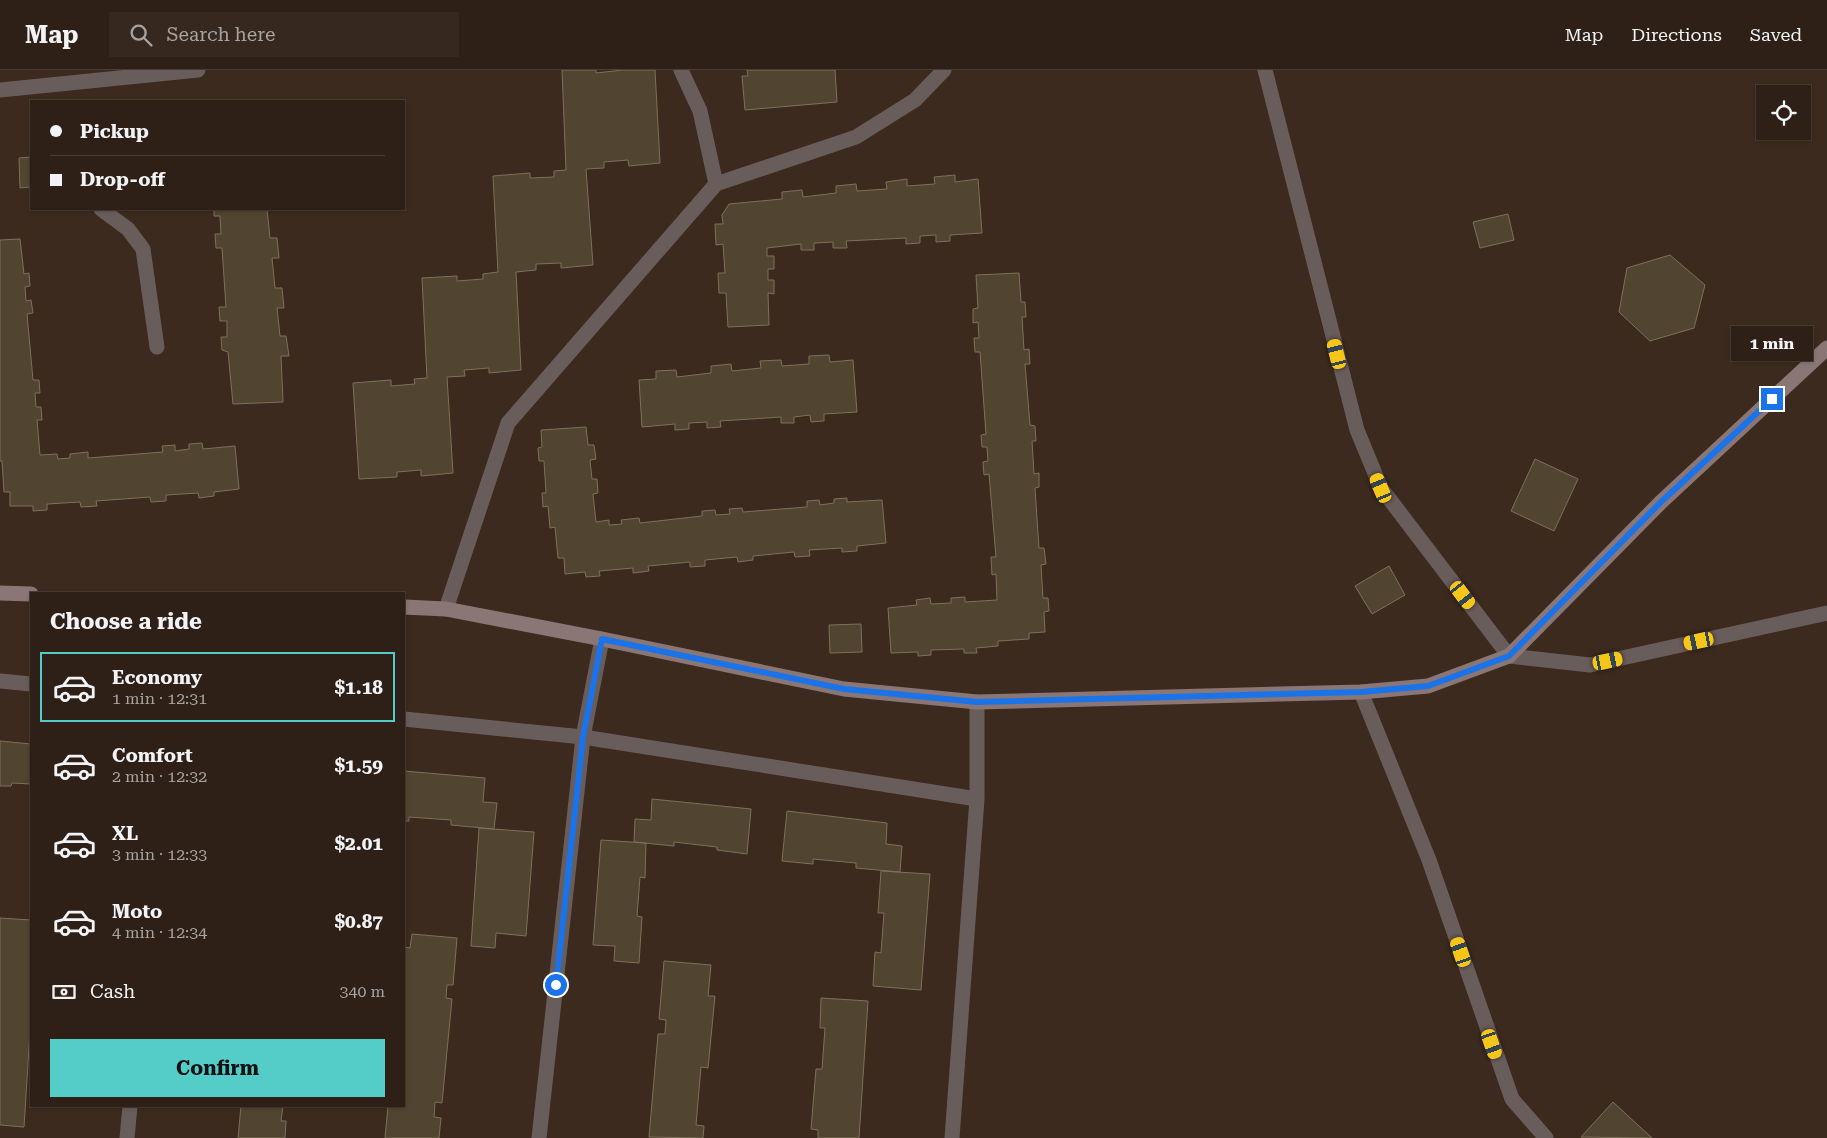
<!DOCTYPE html>
<meta charset="utf-8">
<style>
:root{--surface:#2e2016;--page:#36281f;--text:#f1f3f6;--muted:#a7a3a1;--line:#493e35;--accent:#54cdc8}
body{margin:0;font-family:"Roboto Serif",serif;background:var(--page);color:var(--text);height:100vh;display:flex;flex-direction:column;font-size:19px;white-space:nowrap}
*{box-sizing:border-box;margin:0}
p{font-size:16px;color:var(--muted)}
.icon{flex:none;width:28px;height:28px;fill:none;stroke:currentColor;stroke-width:2;stroke-linecap:round;stroke-linejoin:round}
.map{position:relative;flex:1;overflow:hidden}
.sheet{position:absolute;left:30px;top:522px;width:375px;height:515px;display:flex;flex-direction:column;background:var(--surface);border-radius:0px;box-shadow:0 1px 4px #0004,0 0 0 1px var(--line)}
.sheet>*{flex:none}
.hud{position:absolute;left:30px;top:30px;width:375px;height:110px;border-radius:0px;box-shadow:0 1px 4px #0004,0 0 0 1px var(--line);display:grid;align-content:center;height:110px;padding:0 20px;background:var(--surface)}
.fabs{position:absolute;left:1756px;top:15px;display:grid;gap:10px}
.fabs a{display:grid;place-items:center;width:55px;height:55px;border-radius:0px;background:var(--surface);box-shadow:0 1px 4px #0004,0 0 0 1px var(--line);font-size:25px}
.end{position:absolute;width:22px;height:22px;margin:-11px;border:6px solid #1a73e8;background:#fff;box-shadow:0 0 0 2px #fff}
.from{border-radius:50%}
.bubble{position:absolute;height:35px;border-radius:0px;background:var(--surface);box-shadow:0 1px 4px #0004,0 0 0 1px var(--line);font-size:16px;font-weight:700;line-height:35px;text-align:center}
.car{position:absolute;width:15px;height:30px;margin:-15px -8px;border-radius:6px;box-shadow:0 0 4px 1px #0007;background:linear-gradient(#f5c518 24%,#345 0 40%,#f5c518 0 76%,#345 0 86%,#f5c518 0)}
.hud b{display:flex;align-items:center;gap:18px;height:48px;font-size:19px}
.hud b+b{border-top:1px solid var(--line)}
.hud i{width:12px;height:12px;background:var(--text)}
ul{padding:0;list-style:none}
li{display:flex;align-items:center;gap:15px;height:70px;margin:0 10px 8px;padding:0 10px;border:2px solid transparent;border-radius:0px}
li div{flex:1}
li b{display:block;font-size:19px}
li em{font-style:normal;font-weight:700}
li.on{border-color:var(--accent)}
li>.icon{width:45px;height:45px;stroke-width:1.5}
h2{padding:0 20px;font-size:22px;line-height:60px}
.pay{display:flex;align-items:center;gap:12px;height:55px;padding:0 20px;font-size:19px}
.pay p{margin-inline-start:auto}
.button{display:flex;gap:10px;margin-top:auto;padding:10px 20px}
.button a{flex:1;height:58px;border-radius:0px;background:var(--accent);color:#111;font-size:20px;font-weight:700;line-height:58px;text-align:center}
header{display:flex;align-items:center;gap:30px;box-sizing:border-box;height:70px;padding:0 25px;background:var(--surface);border-bottom:1px solid var(--line)}
header strong{font-size:24px}
nav{display:flex;gap:28px;margin-inline-start:auto;font-size:18px}
.search{width:350px;height:45px;background:var(--page);display:flex;align-items:center;gap:12px;box-sizing:border-box;padding:0 18px;border-radius:0px;color:var(--muted);font-size:19px}
.map>svg:first-child{display:block}
.building{fill:#514531;stroke:#7d715b}
.lines{fill:none;stroke-linecap:round;stroke-linejoin:round}
.lane{stroke:#695d5c;stroke-width:15}
.street{stroke:#695d5c;stroke-width:15}
.secondary{stroke:#8a7775;stroke-width:15}
.route{stroke:#1a73e8;stroke-width:6}
</style>
<header>
<strong>Map</strong>
<div class="search"><svg class="icon" aria-label="search" viewBox="0 0 24 24"><circle cx="10" cy="10" r="6"/><path d="M15 15l6 6"/></svg>Search here</div>
<nav><a>Map</a><a>Directions</a><a>Saved</a></nav>
</header>
<div class="map">
<svg width="1827" height="1068" viewBox="0 0 1827 1068">
<rect width="100%" height="100%" fill="#3d2a1e"/>
<!-- building -->
<path class="building" d="M562 0H596V3L623 0H655L660 93 629 96 628 90 604 92V98L586 99 593 195 561 198V193L536 194V200L516 202 521 300 489 303V298L464 300 465 306 447 307 453 403 421 406V400L397 402V407L359 409 353 313 391 310V316L415 314 414 309 427 308 422 208 457 206V211L483 209V204L498 202 493 106 530 103V108L554 107V101L566 100Z
M747 0H835L837 32 745 40 742 6H748Z
M31 87V117L20 118 19 88Z
M955 105V112L978 109 982 163 950 165V171L936 172V165L920 166V173L906 174V168L846 171 847 178H833V172L814 173V180H801V174L767 178V186H774V199H768V210H774V224L768 223 769 255 728 257 726 223H719L718 203H725L723 174 716 175 715 154H723L722 145 729 134 782 129V122L802 120 803 127 836 123V116L856 114 857 121 887 119 886 112 907 109V116L935 114 934 107Z
M214 139H267L270 168H277L279 188H272L275 218H282L284 238H277L280 266H286L289 286H281L283 332 233 334 228 282 222 280 221 267H227V251H220L219 237H226L222 178H216L215 164H221L220 146H214Z
M1508 144 1514 170 1480 178 1473 152Z
M20 169 24 204 29 203 30 216 25 217 26 231 31 230 33 243 27 244 33 310H39L40 323H35L36 337H41L42 350H37L40 385 57 384 58 389 70 388V384L88 382V388L163 382 162 376 175 375V381L189 379V374L202 373 203 379 235 376 239 419 214 422V426L199 428 198 423 166 425V431L151 432 150 427 96 431 97 436 81 437 80 432 47 434V440L33 441V436H10V422H4L2 391H0V170Z
M1670 185 1705 215 1694 258 1650 271 1619 242 1627 198Z
M1019 203 1021 232H1025L1026 247H1022L1024 280 1029 279 1030 294H1025L1030 355 1035 356 1036 371H1032L1034 404 1039 403V417L1035 418 1039 478H1044L1046 494 1041 495 1043 528H1048L1049 541 1044 542 1045 562 1029 563V569L998 571V576L976 578 977 583H964V579L931 580V585L918 586V582L891 583 888 538 917 535 916 530 930 528 931 534 951 533V528L965 527V532L997 530 996 504 992 505 991 487H996L989 404 984 405 983 392 988 391 987 377H982L981 365 986 364 980 282H975L974 268H979L978 252 973 253V239L978 238 976 205Z
M829 285 830 292 853 290 857 342 824 344V351L811 352 810 345 794 347V353H781V347L720 351 721 357 707 358V352L689 353V359L675 360V354L642 357 639 310 656 309V301L676 300 677 307 711 303V296L731 294 732 301 761 298 760 291 781 290 782 296 809 294V286Z
M586 357 588 375H594L596 389 590 390 592 409H597L598 423 593 424 596 452 609 450V455L622 454 621 450 639 448 640 453 702 446V441L715 440 716 445 730 444 729 439 742 438 743 442 807 437V431L819 430 820 435 834 433V429L847 428V432L882 430 886 473 857 476V481L842 482V478L809 480 810 486 795 487 794 482 753 486V490L738 492 737 487 705 490V496L690 497V492L648 496 649 501 633 503V498L599 501 600 506 586 507 585 502 565 504 564 488H558L555 457 550 458 548 436 543 437 542 423H546L544 391H539L538 378 542 377 541 360Z
M1535 389 1578 409 1554 461 1511 441Z
M1389 496 1405 525 1372 544 1355 516Z
M861 554 862 582 830 583 829 555Z
M0 671 31 674V714L12 713 11 716H0Z
M404 701 485 708 483 732 497 733 494 759 451 755V750L409 747V751H404Z
M652 729 751 739 747 784 717 780V777L674 772V776L634 772 635 749 651 750Z
M787 741 887 753 886 774 902 776 900 802 856 798V793L813 789V794L782 791Z
M479 758 534 762 526 866 496 863 495 878 471 876Z
M601 770 646 773 645 808 640 807 637 846 642 847 639 893 614 891 615 876 593 875Z
M881 801 930 804 921 920 873 916 875 882 881 883 884 843H878Z
M0 848 31 850V945L24 1057 0 1055Z
M412 864 457 868 453 915H447L446 928 452 929 442 1033 435 1032 434 1047 441 1048 439 1068H385L388 1036H404V877L410 878Z
M664 891 711 895 708 926H715L708 998 701 997 696 1055 704 1056 703 1068 649 1067 658 964H665L666 950 659 949Z
M821 928 868 931 859 1068H818V1060L811 1059 816 999H822L825 958H820Z
M1613 1032 1652 1068 1581 1067Z
M241 1036H283L281 1051H286L285 1068H238Z"/>
<g class="lines">
<!-- lane -->
<path class="lane" d="M101 139 128 159 143 179 157 277"/>
<!-- street -->
<path class="street" d="M1265 0 1357 360 1381 418 1509 586 1590 595 1827 543
M0 20 198 0
M716 114 856 67 915 30 944 0
M446 539 508 353 716 114 700 41 681 0
M0 611 31 614
M1361 622 1429 790 1512 1029 1546 1068
M404 649 583 667 977 729
M127 1068 130 1036
M539 1068 583 667 602 569
M952 1068 977 729V632"/>
<!-- secondary -->
<path class="secondary" d="M0 523 31 524
M404 537 446 539 602 569 844 619 977 632 1361 622 1428 616 1509 586 1661 432 1827 278"/>
</g>
<g class="lines">
<!-- route -->
<path class="route" d="M556 915 583 667 602 569 844 619 977 632 1361 622 1428 616 1509 586 1661 432 1772 329"/>
</g>
</svg>
<div class="fabs">
<a><svg class="icon" aria-label="locate" viewBox="0 0 24 24"><circle cx="12" cy="12" r="6"/><path d="M12 2v4M12 18v4M2 12h4M18 12h4"/></svg></a>
</div>
<i class="end from" style="left:556px;top:915px"></i>
<i class="end" style="left:1772px;top:329px"></i>
<div class="bubble" style="left:1731px;top:256px;width:82px">1 min</div>
<i class="car" style="left:1337px;top:284px;rotate:346deg"></i>
<i class="car" style="left:1381px;top:418px;rotate:337deg"></i>
<i class="car" style="left:1463px;top:525px;rotate:143deg"></i>
<i class="car" style="left:1699px;top:571px;rotate:258deg"></i>
<i class="car" style="left:1608px;top:591px;rotate:78deg"></i>
<i class="car" style="left:1461px;top:882px;rotate:341deg"></i>
<i class="car" style="left:1492px;top:974px;rotate:161deg"></i>
<div class="hud">
<b><i class="from"></i>Pickup</b>
<b><i></i>Drop-off</b>
</div>
<section class="sheet">
<h2>Choose a ride</h2>
<ul>
<li class="on"><svg class="icon" aria-label="car" viewBox="0 0 24 24"><path d="M5 17H2v-5l4-1 3-4h7l3 4 3 1v5h-3M9 17h6M6 11h13"/><circle cx="7" cy="17" r="2"/><circle cx="17" cy="17" r="2"/></svg><div><b>Economy</b><p>1 min · 12:31</p></div><em>$1.18</em></li>
<li><svg class="icon" aria-label="car" viewBox="0 0 24 24"><path d="M5 17H2v-5l4-1 3-4h7l3 4 3 1v5h-3M9 17h6M6 11h13"/><circle cx="7" cy="17" r="2"/><circle cx="17" cy="17" r="2"/></svg><div><b>Comfort</b><p>2 min · 12:32</p></div><em>$1.59</em></li>
<li><svg class="icon" aria-label="car" viewBox="0 0 24 24"><path d="M5 17H2v-5l4-1 3-4h7l3 4 3 1v5h-3M9 17h6M6 11h13"/><circle cx="7" cy="17" r="2"/><circle cx="17" cy="17" r="2"/></svg><div><b>XL</b><p>3 min · 12:33</p></div><em>$2.01</em></li>
<li><svg class="icon" aria-label="car" viewBox="0 0 24 24"><path d="M5 17H2v-5l4-1 3-4h7l3 4 3 1v5h-3M9 17h6M6 11h13"/><circle cx="7" cy="17" r="2"/><circle cx="17" cy="17" r="2"/></svg><div><b>Moto</b><p>4 min · 12:34</p></div><em>$0.87</em></li>
</ul>
<div class="pay"><svg class="icon" aria-label="cash" viewBox="0 0 24 24"><path d="M3 7h18v10H3z"/><circle cx="12" cy="12" r="2"/></svg>Cash<p>340 m</p></div>
<div class="button"><a>Confirm</a></div>
</section>
</div>
